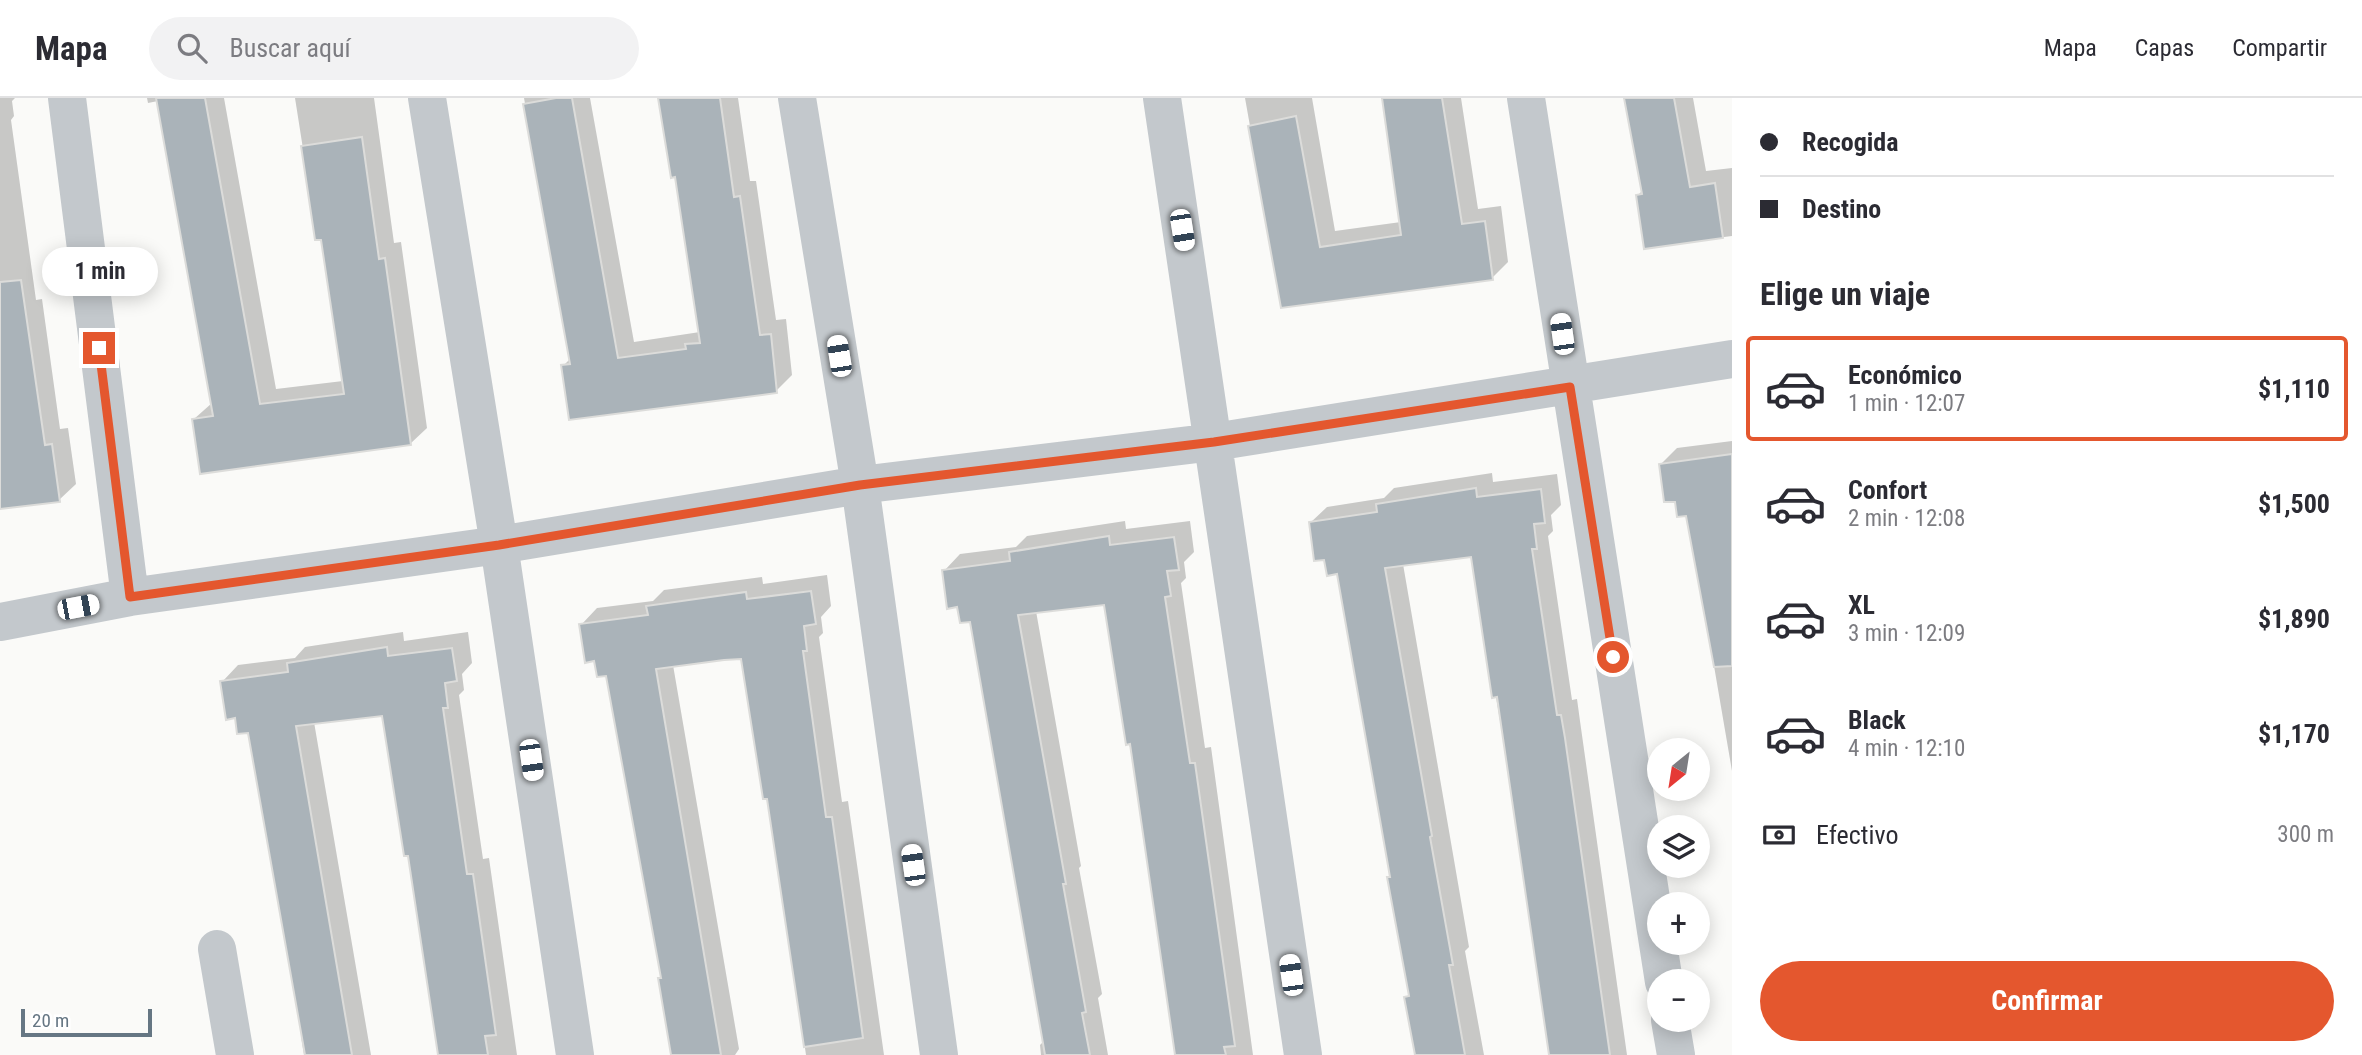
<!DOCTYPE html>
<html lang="es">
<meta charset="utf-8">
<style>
:root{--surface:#fff;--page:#f2f2f3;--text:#2b2b33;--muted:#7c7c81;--line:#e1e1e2;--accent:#e4572e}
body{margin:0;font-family:"Roboto Condensed",sans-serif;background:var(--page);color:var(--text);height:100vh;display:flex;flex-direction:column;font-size:26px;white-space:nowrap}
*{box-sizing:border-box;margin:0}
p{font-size:23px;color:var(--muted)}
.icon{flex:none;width:38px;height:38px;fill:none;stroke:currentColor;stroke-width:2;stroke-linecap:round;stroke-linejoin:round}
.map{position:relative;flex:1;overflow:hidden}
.panel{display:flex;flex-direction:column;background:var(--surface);width:630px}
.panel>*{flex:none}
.hud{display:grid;align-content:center;height:154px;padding:0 28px;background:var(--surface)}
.needle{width:46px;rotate:210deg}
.fabs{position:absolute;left:1647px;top:640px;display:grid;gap:14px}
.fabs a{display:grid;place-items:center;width:63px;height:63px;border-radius:50%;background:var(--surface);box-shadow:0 4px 18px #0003;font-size:35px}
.scale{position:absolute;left:21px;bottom:18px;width:131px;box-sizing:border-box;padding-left:7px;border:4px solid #657683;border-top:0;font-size:19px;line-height:24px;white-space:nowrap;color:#657683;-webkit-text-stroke:5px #fff;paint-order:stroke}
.end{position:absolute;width:32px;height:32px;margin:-16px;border:9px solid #e4572e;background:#fff;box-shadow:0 0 0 4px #fff}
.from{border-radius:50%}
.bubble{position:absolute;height:49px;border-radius:24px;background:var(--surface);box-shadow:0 4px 18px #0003;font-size:23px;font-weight:700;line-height:49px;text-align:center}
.car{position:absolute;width:21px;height:42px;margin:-21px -10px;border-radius:9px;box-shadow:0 0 5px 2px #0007;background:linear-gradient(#fff 24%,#345 0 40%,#fff 0 76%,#345 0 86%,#fff 0)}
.hud b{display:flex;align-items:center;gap:24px;height:66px;font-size:26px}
.hud b+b{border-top:2px solid var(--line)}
.hud i{width:18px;height:18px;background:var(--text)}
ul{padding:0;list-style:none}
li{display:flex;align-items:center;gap:21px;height:105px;margin:0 14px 10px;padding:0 14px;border:4px solid transparent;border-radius:7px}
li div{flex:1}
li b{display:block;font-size:26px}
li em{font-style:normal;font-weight:700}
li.selected{border-color:var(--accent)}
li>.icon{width:63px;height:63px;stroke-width:1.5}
h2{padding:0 28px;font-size:32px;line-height:84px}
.pay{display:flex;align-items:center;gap:18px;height:77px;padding:0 28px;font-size:26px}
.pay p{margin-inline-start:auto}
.button{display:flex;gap:14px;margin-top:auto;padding:14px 28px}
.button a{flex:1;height:80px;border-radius:42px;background:var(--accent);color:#fff;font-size:28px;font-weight:700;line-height:80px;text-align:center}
header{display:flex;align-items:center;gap:42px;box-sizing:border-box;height:98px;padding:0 35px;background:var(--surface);border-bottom:2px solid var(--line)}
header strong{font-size:33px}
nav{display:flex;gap:38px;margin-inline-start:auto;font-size:24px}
.search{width:490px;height:63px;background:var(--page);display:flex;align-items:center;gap:18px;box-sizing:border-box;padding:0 24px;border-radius:38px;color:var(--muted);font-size:26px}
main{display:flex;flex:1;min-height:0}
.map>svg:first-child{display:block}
.shadow{fill:#0003}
.building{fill:#aab3b9;stroke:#dcdcda;stroke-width:2}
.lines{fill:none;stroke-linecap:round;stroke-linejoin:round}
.minor{stroke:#c3c8cc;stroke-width:38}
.route{stroke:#e4572e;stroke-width:9}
</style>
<header>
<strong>Mapa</strong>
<div class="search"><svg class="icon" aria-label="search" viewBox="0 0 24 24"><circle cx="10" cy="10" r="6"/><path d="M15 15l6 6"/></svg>Buscar aquí</div>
<nav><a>Mapa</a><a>Capas</a><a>Compartir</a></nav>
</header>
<main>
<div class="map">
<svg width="1732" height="957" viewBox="0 0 1732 957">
<rect width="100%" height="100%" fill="#fafaf8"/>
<!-- shadow -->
<path class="shadow" d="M0 0H15L12 3 14 18 11 22 36 202 42 201 60 331 68 330 76 386 59 402 0 410Z
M147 0H224L276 291 343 283 322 140H317L295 0H374L394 145 401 144 427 330 410 346 194 321 212 305 158 3 148 5Z
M524 0H590L634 244 700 234 677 77 660 0H738L750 83H756L776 222 786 221 792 277 776 293 563 268 571 260Z
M1245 0H1312L1335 133 1401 124 1383 0H1461L1478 111 1501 108 1508 164 1492 180 1282 208Z
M1626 0H1693L1706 73 1732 70V138L1645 149 1638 97 1643 92Z
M1732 343V673L1688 416 1676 402 1661 366 1677 350Z
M1492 375 1493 384 1557 376 1561 407 1551 417 1553 433 1548 438 1572 602 1577 601 1580 623 1627 957H1550L1522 753 1472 457 1403 466 1469 849 1465 853 1484 957H1417L1406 900 1410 896 1389 780 1392 777 1338 474 1325 460 1310 425 1327 409 1384 400 1394 390Z
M1125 423 1126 431 1190 423 1194 454 1184 464 1186 480 1181 485 1205 650 1211 649 1253 957H1177L1156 800 1105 505 1036 513 1081 768 1079 770 1102 896 1098 900 1108 957H1041L1040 947 1044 943 971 522 959 508 944 473 960 456 1016 449 1027 438Z
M827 477 831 508 821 519 823 535 819 539 842 704 848 703 884 957H806L769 699 743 559 673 567 739 951 735 957H673L660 881 662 879 608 576 596 562 581 527 597 510 653 503 664 492 762 479 763 486Z
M403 534 404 543 468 534 472 565 462 576 464 592 459 597 483 761 489 760 517 957H439L410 756 384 616 314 624 371 957H304L301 938 303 936 249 633 237 619 222 584 238 567 295 560 305 549Z"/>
<!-- building -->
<path class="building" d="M156 0H205L260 306 344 296 321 142H315L301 48 362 39 379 161 385 160 411 347 200 376 192 321 213 318Z
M556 0H572L618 260 686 251 685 246 700 245 675 79 671 80 658 0H720L734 99 740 98 760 237 771 236 777 295 569 322 561 267 570 266 523 6Z
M1382 0H1442L1462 126 1485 123 1493 182 1281 210 1248 28 1296 18 1320 149 1401 137Z
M1624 0H1674L1690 89 1715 85 1723 140 1644 151 1636 97 1642 96Z
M21 182 45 347 52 346 60 404 0 411V184Z
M1732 356V568L1714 569 1686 418 1677 419 1675 404H1664L1659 366Z
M1476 390 1477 399 1541 391 1545 425 1534 426 1537 451H1532L1557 617H1561L1565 640 1610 957H1549L1497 599 1492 600 1471 459 1385 470 1432 738 1430 739 1453 867H1449L1465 957H1415L1404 899 1409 898 1387 779H1390L1337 476 1327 478 1324 462 1314 463 1309 424 1377 414 1376 406Z
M1109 438 1110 447 1174 439 1179 472 1167 473 1171 498 1165 499 1190 665H1195L1235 948 1224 949 1226 957H1175L1130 646 1126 647 1104 507 1018 517 1066 786H1063L1086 914 1082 915 1090 957H1045L970 524 960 525 957 509 947 511 942 472 1010 463 1009 454Z
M811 493 816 526 804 528 807 553H803L826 719H832L863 940 804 949 767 701H763L741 561 724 562 656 571 721 957H671L658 880H661L606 578 597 579 594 563 585 565 579 526 648 517 646 508 746 494 747 501Z
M387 549 388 558 452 550 457 583 445 585 448 610H443L467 776H473L496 937 485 938 488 957H438L408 758H404L382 618 296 628 352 957H305L248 635 237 636 235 620 226 622 220 583 288 574 287 565Z"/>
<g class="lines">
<!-- minor -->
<path class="minor" d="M67 0 130 499
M427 0 499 447 575 957
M797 0 860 387 939 957
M1162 0 1303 957
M1526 0 1664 884
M0 524 130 499 499 447 860 387 1214 344 1732 261
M217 851 235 957
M1670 922 1676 957"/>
</g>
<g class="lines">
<!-- route -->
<path class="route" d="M99 250 130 499 499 447 860 387 1214 344 1570 289 1613 559"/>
</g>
</svg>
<div class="fabs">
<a><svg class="needle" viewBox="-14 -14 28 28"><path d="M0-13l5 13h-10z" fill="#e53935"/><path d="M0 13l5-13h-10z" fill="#7c7c81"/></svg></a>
<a><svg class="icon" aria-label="layers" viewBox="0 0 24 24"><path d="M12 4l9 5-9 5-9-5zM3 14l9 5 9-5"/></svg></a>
<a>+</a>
<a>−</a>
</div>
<div class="scale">20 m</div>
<i class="end from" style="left:1613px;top:559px"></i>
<i class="end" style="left:99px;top:250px"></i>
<div class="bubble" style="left:42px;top:149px;width:116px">1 min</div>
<i class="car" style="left:1182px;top:132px;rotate:171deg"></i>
<i class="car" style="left:1562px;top:236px;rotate:352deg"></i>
<i class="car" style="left:839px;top:258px;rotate:351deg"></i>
<i class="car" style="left:78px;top:509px;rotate:79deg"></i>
<i class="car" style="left:531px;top:662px;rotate:172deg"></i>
<i class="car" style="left:913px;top:767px;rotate:352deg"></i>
<i class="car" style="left:1291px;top:877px;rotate:352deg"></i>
</div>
<section class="panel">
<div class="hud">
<b><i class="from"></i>Recogida</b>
<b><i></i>Destino</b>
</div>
<h2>Elige un viaje</h2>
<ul>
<li class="selected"><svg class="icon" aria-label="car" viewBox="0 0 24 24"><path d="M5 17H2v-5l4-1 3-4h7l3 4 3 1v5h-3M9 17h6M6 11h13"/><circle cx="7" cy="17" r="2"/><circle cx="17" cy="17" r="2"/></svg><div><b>Económico</b><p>1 min · 12:07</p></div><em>$1,110</em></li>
<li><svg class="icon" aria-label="car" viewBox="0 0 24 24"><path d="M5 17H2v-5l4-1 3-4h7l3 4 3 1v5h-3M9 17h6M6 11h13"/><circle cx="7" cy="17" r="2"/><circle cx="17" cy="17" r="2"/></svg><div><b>Confort</b><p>2 min · 12:08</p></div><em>$1,500</em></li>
<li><svg class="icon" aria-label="car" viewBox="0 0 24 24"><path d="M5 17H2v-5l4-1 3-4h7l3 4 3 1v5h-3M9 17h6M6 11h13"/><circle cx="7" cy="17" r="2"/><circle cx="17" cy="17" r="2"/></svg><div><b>XL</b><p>3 min · 12:09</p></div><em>$1,890</em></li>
<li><svg class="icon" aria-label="car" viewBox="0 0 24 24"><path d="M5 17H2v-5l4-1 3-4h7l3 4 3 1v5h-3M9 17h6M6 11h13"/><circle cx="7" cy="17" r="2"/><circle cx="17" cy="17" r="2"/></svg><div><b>Black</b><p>4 min · 12:10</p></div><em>$1,170</em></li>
</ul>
<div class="pay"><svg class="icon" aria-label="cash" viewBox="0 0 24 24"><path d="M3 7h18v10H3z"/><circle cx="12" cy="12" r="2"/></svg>Efectivo<p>300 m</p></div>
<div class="button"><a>Confirmar</a></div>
</section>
</main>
